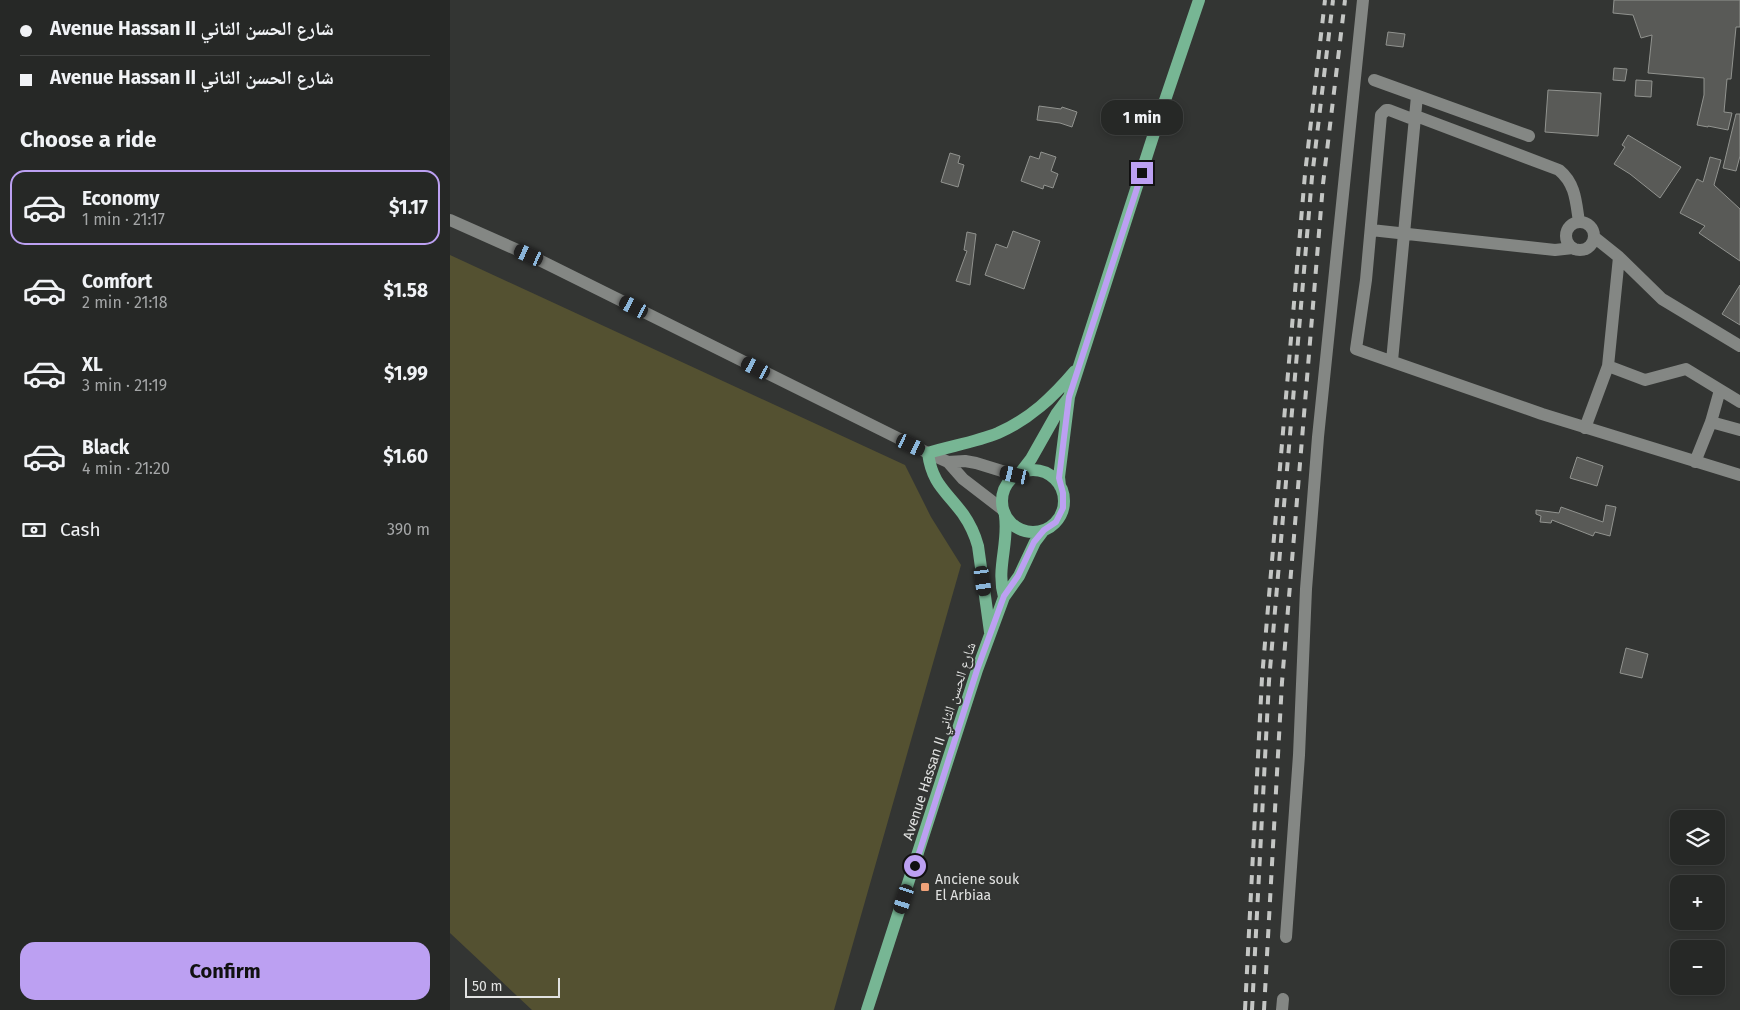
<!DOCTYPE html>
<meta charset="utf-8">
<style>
:root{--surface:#262826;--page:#323432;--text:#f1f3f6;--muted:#a4a6a7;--line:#424443;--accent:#bca0f2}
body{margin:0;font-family:"Fira Sans","Noto Naskh Arabic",sans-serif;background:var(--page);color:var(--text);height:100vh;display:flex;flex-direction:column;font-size:19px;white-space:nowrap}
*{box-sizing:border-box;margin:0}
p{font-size:16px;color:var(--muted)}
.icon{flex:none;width:28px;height:28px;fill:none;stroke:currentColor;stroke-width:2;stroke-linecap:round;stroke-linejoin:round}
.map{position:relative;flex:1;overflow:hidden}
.sheet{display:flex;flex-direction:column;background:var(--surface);width:450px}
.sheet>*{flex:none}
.hud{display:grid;align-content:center;height:110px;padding:0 20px;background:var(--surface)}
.buttons{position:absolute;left:1220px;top:810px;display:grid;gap:10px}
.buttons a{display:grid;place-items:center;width:55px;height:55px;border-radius:10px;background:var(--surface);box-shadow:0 2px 8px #0003,0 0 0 1px var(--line);font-size:25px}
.scale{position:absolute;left:15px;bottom:12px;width:95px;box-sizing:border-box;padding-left:5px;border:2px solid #e1e2e1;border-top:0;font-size:14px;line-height:18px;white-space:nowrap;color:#e1e2e1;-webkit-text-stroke:4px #333533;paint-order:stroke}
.end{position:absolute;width:22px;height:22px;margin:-11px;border:6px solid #bca0f2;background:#111;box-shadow:0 0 0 2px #111}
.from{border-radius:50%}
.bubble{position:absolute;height:35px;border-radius:15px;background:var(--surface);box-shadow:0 2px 8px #0003,0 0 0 1px var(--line);font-size:16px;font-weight:700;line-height:35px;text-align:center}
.car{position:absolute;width:15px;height:30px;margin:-15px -8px;border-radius:6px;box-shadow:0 0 4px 1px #0007;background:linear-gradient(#222 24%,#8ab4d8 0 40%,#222 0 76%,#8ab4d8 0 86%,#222 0)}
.hud b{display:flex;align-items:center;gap:18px;height:48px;font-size:19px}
.hud b+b{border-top:1px solid var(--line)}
.hud i{width:12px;height:12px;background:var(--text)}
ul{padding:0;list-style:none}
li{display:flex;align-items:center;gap:15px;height:75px;margin:0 10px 8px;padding:0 10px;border:2px solid transparent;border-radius:15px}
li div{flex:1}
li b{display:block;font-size:19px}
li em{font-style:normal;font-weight:700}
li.on{border-color:var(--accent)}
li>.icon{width:45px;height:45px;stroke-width:1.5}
h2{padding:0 20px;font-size:22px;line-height:60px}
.pay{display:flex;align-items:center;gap:12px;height:55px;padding:0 20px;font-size:19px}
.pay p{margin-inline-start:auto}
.cta{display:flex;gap:10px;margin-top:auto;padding:10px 20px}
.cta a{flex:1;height:58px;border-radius:15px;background:var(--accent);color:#111;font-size:20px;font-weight:700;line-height:58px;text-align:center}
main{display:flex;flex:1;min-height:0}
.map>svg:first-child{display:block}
.green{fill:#545131}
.building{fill:#595a57;stroke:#91938f}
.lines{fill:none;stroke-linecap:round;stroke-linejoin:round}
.street{stroke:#848784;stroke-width:12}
.primary{stroke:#77b694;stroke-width:12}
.rail{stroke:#c4c6c4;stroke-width:4;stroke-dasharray:9 9;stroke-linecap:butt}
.route{stroke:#bca0f2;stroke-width:6}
.poi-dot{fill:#f0a279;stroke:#333533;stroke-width:2}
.labels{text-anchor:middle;stroke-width:4;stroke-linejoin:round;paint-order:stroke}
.street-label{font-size:14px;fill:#e1e2e1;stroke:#333533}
.poi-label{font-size:14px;fill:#e1e2e1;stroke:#333533;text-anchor:start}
</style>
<main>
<section class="sheet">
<div class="hud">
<b><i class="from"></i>Avenue Hassan II شارع الحسن الثاني</b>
<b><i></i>Avenue Hassan II شارع الحسن الثاني</b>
</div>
<h2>Choose a ride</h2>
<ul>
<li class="on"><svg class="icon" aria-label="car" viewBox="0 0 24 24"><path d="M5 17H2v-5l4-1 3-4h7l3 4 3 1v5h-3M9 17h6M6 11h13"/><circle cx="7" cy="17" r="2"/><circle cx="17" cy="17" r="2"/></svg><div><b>Economy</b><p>1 min · 21:17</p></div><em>$1.17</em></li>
<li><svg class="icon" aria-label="car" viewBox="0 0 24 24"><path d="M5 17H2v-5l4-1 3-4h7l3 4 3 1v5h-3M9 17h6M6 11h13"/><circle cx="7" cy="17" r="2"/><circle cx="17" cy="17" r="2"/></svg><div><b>Comfort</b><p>2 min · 21:18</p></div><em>$1.58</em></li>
<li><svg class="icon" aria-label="car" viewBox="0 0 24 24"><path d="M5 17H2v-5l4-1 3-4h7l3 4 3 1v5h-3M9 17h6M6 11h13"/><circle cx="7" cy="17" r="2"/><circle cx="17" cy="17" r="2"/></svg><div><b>XL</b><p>3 min · 21:19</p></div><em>$1.99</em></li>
<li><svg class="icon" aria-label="car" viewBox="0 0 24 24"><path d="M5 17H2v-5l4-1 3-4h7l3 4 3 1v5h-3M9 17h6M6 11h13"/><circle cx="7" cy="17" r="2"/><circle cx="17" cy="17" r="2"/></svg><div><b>Black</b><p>4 min · 21:20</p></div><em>$1.60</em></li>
</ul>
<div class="pay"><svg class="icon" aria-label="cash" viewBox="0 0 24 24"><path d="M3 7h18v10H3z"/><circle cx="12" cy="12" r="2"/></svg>Cash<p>390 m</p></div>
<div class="cta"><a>Confirm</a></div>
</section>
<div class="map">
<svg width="1290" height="1010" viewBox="0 0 1290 1010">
<rect width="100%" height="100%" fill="#333533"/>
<!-- green -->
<path class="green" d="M0 255 455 465 481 517 511 565 384 1010H82L0 933Z"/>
<!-- building -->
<path class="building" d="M1164 0H1290V27H1286L1281 79H1277L1274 112 1282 113 1278 130 1258 126V127L1247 125 1254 95V78L1198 73 1202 35 1191 38 1183 15 1163 13Z
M938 32 955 34 953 47 936 45Z
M1164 68 1177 69 1175 81 1163 80Z
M1186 80 1202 81 1201 97 1185 96Z
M1098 90 1151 93 1148 136 1095 132Z
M589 106 611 109 612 107 627 112 622 127 610 123 587 120Z
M1286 114H1290V156L1286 171 1273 168Z
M1178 135 1231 167 1210 198 1180 174 1164 164 1175 147 1172 145Z
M591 152 606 157 601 171 608 174 603 188 594 185 593 189 571 181 580 156 589 159Z
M500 153 510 156 508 163 514 165 508 187 491 182Z
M1260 157 1271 160 1264 185 1290 209V261L1249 233 1255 226 1230 213 1247 179 1253 182Z
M563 231 590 241 574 289 535 275 546 244 557 248Z
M517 232 526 234 520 285 506 281 517 251 514 250Z
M1290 285V325L1272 314Z
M1127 457 1153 466 1147 486 1120 478Z
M1156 505 1166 507 1160 536 1145 532 1143 536 1102 520 1101 523 1090 522 1091 516 1086 514V510L1109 513 1111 507 1153 522Z
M1176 648 1198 654 1192 678 1170 673Z"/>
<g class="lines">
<!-- street -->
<path class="street" d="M924 80 1079 136
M966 116 1109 170C1126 184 1126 203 1129 222
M965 120 939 110H936L931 115 916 280 906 349 1092 414 1290 475
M0 220 79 255 478 453 498 462 515 461 526 463 565 475
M1116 236a14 14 0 1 1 28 0a14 14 0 1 1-28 0Z
M921 230 1105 250 1123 248
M1144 237 1169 257 1212 299 1290 346
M942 361 967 96
M1158 366 1195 380 1236 369 1290 402
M1261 422 1290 430
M1135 428 1158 366 1169 257
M498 462 513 479 552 509
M1245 462 1261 422 1270 390
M836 937 849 755 856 589 868 437 913 0
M832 1010 833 999"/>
<!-- primary -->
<path class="primary" d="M552 501a31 31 0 1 1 62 0a31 31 0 1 1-62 0Z
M571 472 581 459 607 413 619 397
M610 486 609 477 619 397 708 121 749 0
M554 597C546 568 559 544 555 516
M540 632 528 546C525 535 520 524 513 514 496 491 482 484 478 453 501 446 526 442 548 433 580 419 603 397 625 371
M417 1010 527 670 554 597 569 576 585 542 594 530"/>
<!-- rail -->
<path class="rail" d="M795 1010 812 678 855 174 875 0
M802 1010 819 681 862 177 883 0
M814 1010 832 682 873 184 895 0"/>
</g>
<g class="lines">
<!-- route -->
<path class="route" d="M465 866 527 670 554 596 568 576 584 542 594 530 606 522 613 508V493L609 478 619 397 692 173"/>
</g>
<!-- markers -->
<rect class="poi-dot" x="470" y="882" width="10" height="10" rx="2.5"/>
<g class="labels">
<!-- street labels -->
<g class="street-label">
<text transform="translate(489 741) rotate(-72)" y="5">Avenue Hassan II شارع الحسن الثاني</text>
</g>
<!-- poi labels -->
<g class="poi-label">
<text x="485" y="884">Anciene souk<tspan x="485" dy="16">El Arbiaa</tspan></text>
</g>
</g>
</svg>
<div class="buttons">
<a><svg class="icon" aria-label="layers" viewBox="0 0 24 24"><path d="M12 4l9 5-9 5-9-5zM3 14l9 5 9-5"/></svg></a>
<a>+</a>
<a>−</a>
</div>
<div class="scale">50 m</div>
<i class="end from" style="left:465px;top:866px"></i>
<i class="end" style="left:692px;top:173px"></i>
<div class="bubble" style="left:651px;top:100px;width:82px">1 min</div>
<i class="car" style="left:79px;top:255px;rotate:294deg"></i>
<i class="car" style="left:184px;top:307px;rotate:297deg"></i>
<i class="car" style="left:306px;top:368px;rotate:297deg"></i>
<i class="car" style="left:461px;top:445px;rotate:116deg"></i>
<i class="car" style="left:565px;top:475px;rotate:283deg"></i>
<i class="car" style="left:533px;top:581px;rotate:172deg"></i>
<i class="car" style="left:454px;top:899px;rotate:198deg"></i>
</div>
</main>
